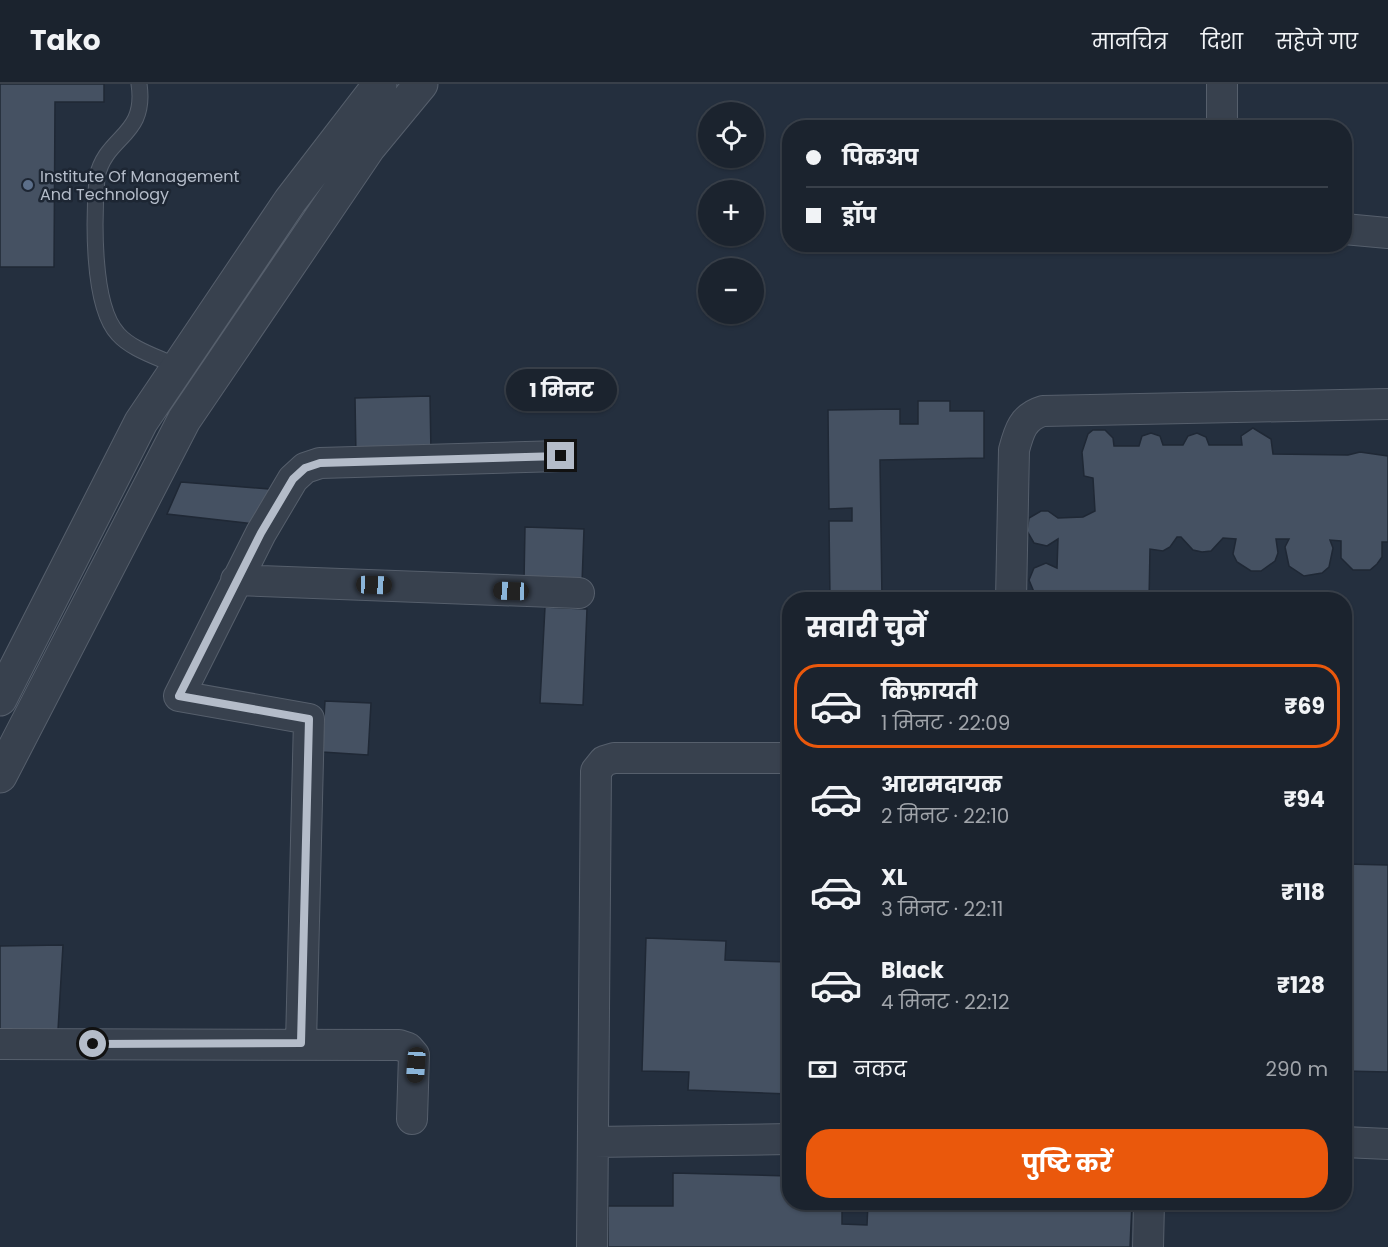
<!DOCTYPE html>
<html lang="hi">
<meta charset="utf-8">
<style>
:root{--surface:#1b232e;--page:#242b36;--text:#f1f3f6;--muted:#a0a4aa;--line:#39404a;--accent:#ea580c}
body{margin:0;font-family:Poppins,"Noto Sans Devanagari",sans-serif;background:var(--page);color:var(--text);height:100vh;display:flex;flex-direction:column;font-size:22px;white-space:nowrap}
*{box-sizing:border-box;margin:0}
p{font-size:20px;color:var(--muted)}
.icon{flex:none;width:33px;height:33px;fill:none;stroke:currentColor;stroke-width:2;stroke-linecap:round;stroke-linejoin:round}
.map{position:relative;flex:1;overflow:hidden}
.details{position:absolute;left:782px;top:508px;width:570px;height:618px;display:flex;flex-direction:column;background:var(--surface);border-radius:24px;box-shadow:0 2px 4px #0004,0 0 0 2px var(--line)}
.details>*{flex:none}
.guide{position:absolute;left:782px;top:36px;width:570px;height:132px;border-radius:24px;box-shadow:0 2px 4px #0004,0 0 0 2px var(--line);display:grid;align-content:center;height:132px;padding:0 24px;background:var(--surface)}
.buttons{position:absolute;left:698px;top:18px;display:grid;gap:12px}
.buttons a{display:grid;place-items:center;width:66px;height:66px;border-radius:50%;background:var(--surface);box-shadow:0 2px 4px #0004,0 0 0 2px var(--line);font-size:30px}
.end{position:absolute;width:27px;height:27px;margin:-14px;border:8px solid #b4bcc9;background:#111;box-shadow:0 0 0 3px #111}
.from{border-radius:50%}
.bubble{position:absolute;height:42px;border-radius:21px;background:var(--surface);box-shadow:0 2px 4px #0004,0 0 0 2px var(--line);font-size:20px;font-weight:700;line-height:42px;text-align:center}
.car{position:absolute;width:18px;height:36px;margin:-18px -9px;border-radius:8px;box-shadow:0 0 4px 2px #0007;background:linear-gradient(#222 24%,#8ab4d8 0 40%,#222 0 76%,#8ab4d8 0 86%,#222 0)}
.guide b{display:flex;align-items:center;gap:21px;height:57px;font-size:22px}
.guide b+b{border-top:2px solid var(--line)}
.guide i{width:15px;height:15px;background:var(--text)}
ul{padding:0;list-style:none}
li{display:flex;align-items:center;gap:18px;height:84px;margin:0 12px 9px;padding:0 12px;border:3px solid transparent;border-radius:24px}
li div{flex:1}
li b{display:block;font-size:22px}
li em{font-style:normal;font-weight:700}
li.on{border-color:var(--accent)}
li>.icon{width:54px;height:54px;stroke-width:1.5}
h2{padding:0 24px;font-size:27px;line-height:72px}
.pay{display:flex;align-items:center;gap:15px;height:66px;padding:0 24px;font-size:22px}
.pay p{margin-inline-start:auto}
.primary-button{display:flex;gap:12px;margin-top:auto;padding:12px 24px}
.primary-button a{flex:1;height:69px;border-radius:24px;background:var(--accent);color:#fff;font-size:24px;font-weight:700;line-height:69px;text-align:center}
header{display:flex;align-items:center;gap:36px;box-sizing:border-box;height:84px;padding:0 30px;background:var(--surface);border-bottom:2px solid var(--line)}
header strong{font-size:28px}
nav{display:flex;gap:33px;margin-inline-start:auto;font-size:21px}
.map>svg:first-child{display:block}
.building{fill:#455162;stroke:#1f2835;stroke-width:1.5}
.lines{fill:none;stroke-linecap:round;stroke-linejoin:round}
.service-casing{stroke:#565f6c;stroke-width:17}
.minor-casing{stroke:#565f6c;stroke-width:32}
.tertiary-casing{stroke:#565f6c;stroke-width:35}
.service{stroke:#38414e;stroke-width:15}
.minor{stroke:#38414e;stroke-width:30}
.tertiary{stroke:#38414e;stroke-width:33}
.route{stroke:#b4bcc9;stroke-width:8}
.service-dot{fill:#5c6f8a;stroke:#1d2633;stroke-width:2}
.labels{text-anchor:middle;stroke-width:5;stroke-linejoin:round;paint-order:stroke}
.poi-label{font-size:16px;fill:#b4bcc9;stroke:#1d2633;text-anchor:start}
</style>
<header>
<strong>Tako</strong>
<nav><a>मानचित्र</a><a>दिशा</a><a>सहेजे गए</a></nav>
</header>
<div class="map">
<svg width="1388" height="1163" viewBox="0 0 1388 1163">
<rect width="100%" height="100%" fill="#242f3e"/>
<!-- building -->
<path class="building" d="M0 0H104V18H55L54 183H0Z
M430 312 431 370 356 372 355 314Z
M918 317H950V327H984V374L880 376 882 516H830L829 437H852V424L829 425 828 326 900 325V340H918Z
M1253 344 1271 355 1273 370 1348 371 1360 368 1388 372V458H1382V473L1377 480 1370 486H1353L1341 474V457L1330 456 1333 464 1329 483 1322 489 1304 492 1289 482 1285 463 1289 455H1276L1278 469 1275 477 1261 487H1251L1237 478 1233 470 1236 455 1223 454 1211 467 1202 468 1193 466 1181 453H1177L1170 463 1163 467 1150 465 1149 516H1057V509L1047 513 1034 508 1029 496 1034 484 1046 479 1057 484 1058 455 1047 462 1034 459 1027 447 1029 434 1041 427H1048L1058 434 1083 433 1095 427 1093 394 1084 392 1082 368 1088 350 1093 346H1105L1113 354 1114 362H1139L1142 352 1151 349 1160 352 1163 361H1183L1188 352 1197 349 1206 353 1209 361H1242L1241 352Z
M181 398 281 406 255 440 167 430Z
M525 443 584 445 582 499 524 498Z
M545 523 587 525 583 621 540 619Z
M325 617 371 619 368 671 322 668Z
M1344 780 1388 781V988L1344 987Z
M646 854 726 857 725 876 789 878V1010L688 1006 689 988 642 987Z
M63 861 58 946 0 945V862Z
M673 1089 789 1092V1119H842V1140L867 1141 868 1119H1132L1130 1163H608V1122H673Z"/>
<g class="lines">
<defs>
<path id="service" d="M139 0C147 53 106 51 97 93 94 131 91 221 118 250 133 267 162 274 182 285"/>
<path id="minor" d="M1222 0V44
M1344 145 1388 149
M236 496 579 509
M1011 516 1014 366C1019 347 1023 333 1043 327L1388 320
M301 959 309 635 179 612 261 449 293 395 305 384 320 379 561 372
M0 960 399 961 408 964 414 971 412 1035
M594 1058 789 1055
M1344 1058 1388 1060
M592 1163 596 687 604 677 614 674H789
M1148 1163 1149 1119"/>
<path id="tertiary" d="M0 615 141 338 290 117 380 0
M0 692 184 336 369 63 421 0"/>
</defs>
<!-- service casing -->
<use href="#service" class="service-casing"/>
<!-- minor casing -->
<use href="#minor" class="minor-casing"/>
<!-- tertiary casing -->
<use href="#tertiary" class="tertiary-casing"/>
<!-- service -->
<use href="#service" class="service"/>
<!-- minor -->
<use href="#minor" class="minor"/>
<!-- tertiary -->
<use href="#tertiary" class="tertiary"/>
</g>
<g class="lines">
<!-- route -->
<path class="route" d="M93 960 301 959 309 635 179 612 261 449 293 395 305 384 320 379 561 372"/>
</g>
<!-- markers -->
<circle class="service-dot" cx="28" cy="101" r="6"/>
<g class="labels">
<!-- poi labels -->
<g class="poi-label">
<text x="40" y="98">Institute Of Management<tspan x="40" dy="18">And Technology</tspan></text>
</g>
</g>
</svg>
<div class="buttons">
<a><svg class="icon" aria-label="locate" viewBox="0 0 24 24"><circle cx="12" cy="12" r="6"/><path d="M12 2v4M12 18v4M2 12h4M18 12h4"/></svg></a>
<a>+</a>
<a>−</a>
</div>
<i class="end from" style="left:93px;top:960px"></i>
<i class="end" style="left:561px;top:372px"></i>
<div class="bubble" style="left:506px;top:285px;width:111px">1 मिनट</div>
<i class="car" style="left:374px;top:501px;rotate:92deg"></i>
<i class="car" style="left:511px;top:507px;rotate:272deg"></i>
<i class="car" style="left:416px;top:981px;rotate:184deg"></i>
<div class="guide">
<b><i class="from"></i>पिकअप</b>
<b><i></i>ड्रॉप</b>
</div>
<section class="details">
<h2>सवारी चुनें</h2>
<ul>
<li class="on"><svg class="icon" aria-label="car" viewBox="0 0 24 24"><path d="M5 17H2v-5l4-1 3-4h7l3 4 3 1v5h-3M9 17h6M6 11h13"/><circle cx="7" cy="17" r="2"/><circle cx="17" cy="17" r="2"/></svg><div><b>किफ़ायती</b><p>1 मिनट · 22:09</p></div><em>₹69</em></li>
<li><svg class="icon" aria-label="car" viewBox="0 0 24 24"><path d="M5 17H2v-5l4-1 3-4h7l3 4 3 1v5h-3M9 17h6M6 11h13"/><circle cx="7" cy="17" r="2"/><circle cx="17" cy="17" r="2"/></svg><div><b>आरामदायक</b><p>2 मिनट · 22:10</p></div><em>₹94</em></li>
<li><svg class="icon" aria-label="car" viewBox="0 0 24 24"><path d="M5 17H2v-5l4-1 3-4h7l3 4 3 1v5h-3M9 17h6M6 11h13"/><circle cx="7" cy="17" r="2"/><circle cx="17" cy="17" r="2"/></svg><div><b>XL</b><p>3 मिनट · 22:11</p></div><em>₹118</em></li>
<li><svg class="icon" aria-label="car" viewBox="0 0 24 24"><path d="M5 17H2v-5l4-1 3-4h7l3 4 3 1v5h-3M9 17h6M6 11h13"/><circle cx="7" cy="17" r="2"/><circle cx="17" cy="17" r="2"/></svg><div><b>Black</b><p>4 मिनट · 22:12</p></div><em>₹128</em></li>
</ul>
<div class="pay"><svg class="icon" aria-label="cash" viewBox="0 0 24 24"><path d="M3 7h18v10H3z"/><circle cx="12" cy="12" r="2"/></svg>नकद<p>290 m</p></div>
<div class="primary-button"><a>पुष्टि करें</a></div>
</section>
</div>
